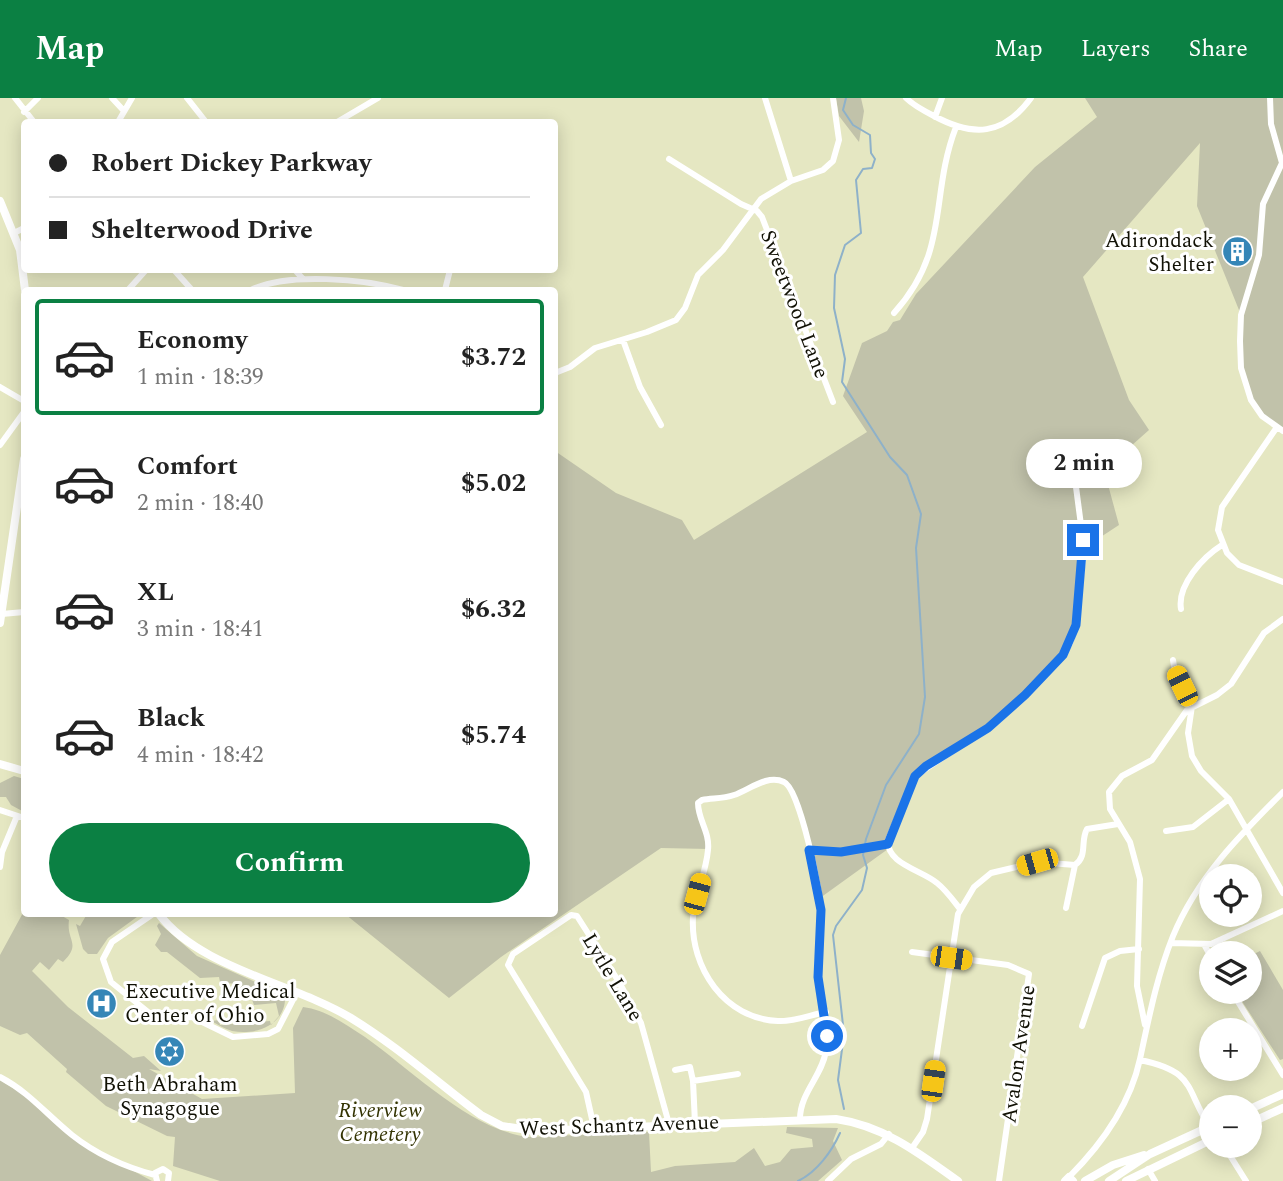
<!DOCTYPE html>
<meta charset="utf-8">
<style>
:root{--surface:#fff;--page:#f2f2f2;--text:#222;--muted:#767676;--line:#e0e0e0;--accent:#0b8043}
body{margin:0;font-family:Spectral,serif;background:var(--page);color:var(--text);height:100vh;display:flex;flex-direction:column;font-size:26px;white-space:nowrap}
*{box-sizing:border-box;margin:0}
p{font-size:23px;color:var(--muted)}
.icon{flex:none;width:38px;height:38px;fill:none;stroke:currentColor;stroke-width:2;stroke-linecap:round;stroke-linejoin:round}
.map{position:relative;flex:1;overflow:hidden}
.side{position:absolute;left:21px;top:189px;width:537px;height:630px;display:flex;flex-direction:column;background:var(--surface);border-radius:7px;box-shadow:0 4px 18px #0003}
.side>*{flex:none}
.guide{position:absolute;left:21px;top:21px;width:537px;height:154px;border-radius:7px;box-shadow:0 4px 18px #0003;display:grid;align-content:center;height:154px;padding:0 28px;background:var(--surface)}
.tools{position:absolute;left:1199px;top:766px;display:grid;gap:14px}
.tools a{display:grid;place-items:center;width:63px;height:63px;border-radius:50%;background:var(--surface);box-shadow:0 4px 18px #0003;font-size:35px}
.end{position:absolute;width:32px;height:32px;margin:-16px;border:9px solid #1a73e8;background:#fff;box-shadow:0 0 0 4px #fff}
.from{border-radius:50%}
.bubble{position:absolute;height:49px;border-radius:24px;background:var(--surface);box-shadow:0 4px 18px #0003;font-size:23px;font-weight:700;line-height:49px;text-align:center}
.car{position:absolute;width:21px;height:42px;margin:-21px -10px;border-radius:9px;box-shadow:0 0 5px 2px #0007;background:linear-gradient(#f5c518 24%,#345 0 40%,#f5c518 0 76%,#345 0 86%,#f5c518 0)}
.guide b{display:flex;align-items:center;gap:24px;height:66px;font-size:26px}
.guide b+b{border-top:2px solid var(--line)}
.guide i{width:18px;height:18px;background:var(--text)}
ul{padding:12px 0 0;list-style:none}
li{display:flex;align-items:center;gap:21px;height:116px;margin:0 14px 10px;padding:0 14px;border:4px solid transparent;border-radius:7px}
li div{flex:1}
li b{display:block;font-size:26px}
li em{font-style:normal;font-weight:700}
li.on{border-color:var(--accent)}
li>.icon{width:63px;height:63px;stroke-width:1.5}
.primary-button{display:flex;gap:14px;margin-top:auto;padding:14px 28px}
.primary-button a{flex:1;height:80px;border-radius:42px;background:var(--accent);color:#fff;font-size:28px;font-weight:700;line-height:80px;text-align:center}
header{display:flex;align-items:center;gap:42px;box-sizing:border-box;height:98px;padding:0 35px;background:var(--accent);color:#fff}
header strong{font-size:33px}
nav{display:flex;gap:38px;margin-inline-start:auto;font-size:24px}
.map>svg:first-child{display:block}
.green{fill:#c1c2aa}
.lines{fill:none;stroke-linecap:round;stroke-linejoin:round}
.stream{stroke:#8eb1c9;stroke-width:2}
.minor{stroke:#fff;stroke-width:6}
.major{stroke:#fff;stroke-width:8}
.route{stroke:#1a73e8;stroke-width:9}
.labels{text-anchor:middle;stroke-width:6;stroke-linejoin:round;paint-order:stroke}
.poi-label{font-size:21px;fill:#111105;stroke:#fff;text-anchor:end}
.street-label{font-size:21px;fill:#111105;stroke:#fff}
.park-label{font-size:21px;font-style:italic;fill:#333302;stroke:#fff}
</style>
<header>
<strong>Map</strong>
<nav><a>Map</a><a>Layers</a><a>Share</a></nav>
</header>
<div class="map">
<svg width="1283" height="1083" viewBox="0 0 1283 1083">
<rect width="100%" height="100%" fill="#e5e7c2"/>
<!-- green -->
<path class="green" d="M836 0H861L864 13 859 44 839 18Z
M1085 0H1283V333L1262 318 1243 281 1241 217 1197 108 1200 45 1083 179 1129 302 1149 332 1104 372 1119 427 1084 450 1078 513 1063 557 999 622 940 659 910 685 888 751 820 800 804 727 789 687 769 683 738 696 699 703 709 751 661 750 501 859 449 900 345 816H555V353L616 395 682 422 694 442 867 334 843 298 862 245 887 233 893 224 900 222 916 196 1035 69 1097 19Z
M14 678 24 681V714L11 707 6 699H0V685Z
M24 813V816H63L62 818 69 822C66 843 82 845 63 864L58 861 49 872 40 864 32 873 68 909 133 960 144 958 161 973 149 971 202 1001 295 995 293 930 303 909C326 912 345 926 365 939 413 973 469 1031 528 1039L649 1034 651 1074 675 1068 735 1064 754 1050 765 1068 780 1064 791 1051 813 1049 812 1041 786 1035 787 1029 838 1030 833 1043 842 1062 818 1083H220L173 1068 175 1039 167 1038 106 1008 66 974 67 971 27 935 20 937 0 928V857Z
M87 816H141L108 840 97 856H88L83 851 76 826 80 828Z
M159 825 197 858 285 897C287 926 257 938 232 933 225 931 217 926 211 923L219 922 220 927 270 923 271 927 279 918 276 905 254 907 249 894 238 891 235 886 220 884 219 879 200 880 167 854H161L155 847 161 836 157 828Z
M1260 853 1283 892V961L1280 962 1236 894H1250V858Z
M0 982 26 998 71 1039 152 1083H0Z"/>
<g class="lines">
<!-- stream -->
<path class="stream" d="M844 1011 838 982 844 936 833 837 836 828 862 792 867 770 863 757 866 741 886 687 919 636 925 599 916 450 921 416 907 377 890 359 842 284 845 261 834 210 835 177 845 147 861 135 856 82 863 71 872 70 875 61 871 55 870 37 853 27 843 12 846 0
M798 1083C817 1074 832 1053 840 1035"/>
<!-- minor -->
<path class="minor" d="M15 0 34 24
M112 0 124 13
M187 0 206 24
M765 0 791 83
M906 0C914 8 924 13 934 18 973 39 1003 38 1031 0
M1270 0 1271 26 1282 65 1263 106 1259 157 1241 217 1240 243 1241 270 1251 302 1262 318 1283 333
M24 14 38 0
M935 19 942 0
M118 24 132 0
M337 24 378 0
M669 61 741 106 757 113 762 119 833 304
M14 135 24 130
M174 172 192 192
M295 172 303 181
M128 192 146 172
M251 192C287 174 365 181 403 192
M445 192 450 172
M894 215C951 152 929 99 956 29
M623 242 640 289 661 327
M555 275 570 269 595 250 647 234 676 222 685 210 698 177 723 152 761 101 791 83 823 72 833 63 839 42 833 0
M0 289 24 303
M1277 329 1222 409 1218 432 1227 455 1239 467 1283 484
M0 347 24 314
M1181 511C1177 487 1203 459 1222 447
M2 516 24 514
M1173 562 1175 574 1192 608 1188 635 1192 658 1201 673 1229 701 1283 795
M0 712 24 720
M1166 733 1193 729 1229 701
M809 752 841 754 888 746
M0 769 2 754 17 718
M1066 810 1075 767
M960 811C953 802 946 792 937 785 922 772 886 766 888 742L915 678 999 622 1056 566 1070 545 1076 527 1084 450 1076 389
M153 816 112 844 103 861 111 884 153 918 162 921 192 919 233 939 268 936 278 931 297 894
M1171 845 1211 846 1283 813
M1205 848 1211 859
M912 854 1008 867 1029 876 999 1083
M1232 894 1283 977
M1145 927 1137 888 1140 781 1130 744 1110 711 1109 694 1122 678 1152 662 1187 612 1217 597 1231 586 1264 535 1283 521
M1082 928 1105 860 1120 853 1139 851
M1140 962C1197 974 1184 990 1211 1031
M675 972 690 969 693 983
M0 979C29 994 47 1017 72 1037 96 1056 125 1069 155 1077
M800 1021C800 995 822 978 826 953 830 926 820 905 818 879 816 857 821 836 821 815 821 795 800 691 784 684 767 676 749 692 734 697 723 701 713 700 702 702L698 705C698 722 710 734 708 752 706 775 695 796 693 819 690 870 725 921 778 923 794 924 810 917 826 914
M695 1025 693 983 738 976
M594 1030 586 994 508 867 513 856 571 817 577 818 619 884 641 925 669 1026
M1224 1048 1246 1083
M912 1050 923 1034 927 1021 958 816 974 789 991 775 1037 764 1075 767C1088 758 1080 743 1087 731L1118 726
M1148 1071 1155 1083
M1069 1079C1101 1047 1130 1007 1140 961 1149 919 1157 878 1173 838 1197 780 1240 737 1283 694
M157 1083 155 1075 163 1071 169 1075 168 1083
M828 1083 851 1061 881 1046 889 1036"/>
<!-- major -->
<path class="major" d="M0 103 20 152 25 192
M0 525 24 361
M0 666 24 673
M159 816C199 870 293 885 351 920 397 948 438 985 481 1017L502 1028 535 1033 836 1021C884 1028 919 1055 958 1083
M1250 1011 1283 996
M1250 1025 1283 1010
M1065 1083 1069 1079 1073 1083
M1085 1083 1113 1067 1144 1057
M1109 1083 1150 1056 1211 1028
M1126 1083 1211 1042"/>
</g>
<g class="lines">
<!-- route -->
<path class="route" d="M827 938 818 879 821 812 809 752 841 754 888 746 915 678 926 668 988 630 1025 597 1063 557 1076 527 1083 442"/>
</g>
<!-- icons -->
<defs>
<symbol id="building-disc" viewBox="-11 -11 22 22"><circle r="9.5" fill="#3586b7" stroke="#fff"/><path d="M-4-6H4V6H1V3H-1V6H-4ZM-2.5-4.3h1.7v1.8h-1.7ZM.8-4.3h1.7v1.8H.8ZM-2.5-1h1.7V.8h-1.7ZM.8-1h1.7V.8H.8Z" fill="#fff"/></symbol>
<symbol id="hospital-disc" viewBox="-11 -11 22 22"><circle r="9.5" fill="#3586b7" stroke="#fff"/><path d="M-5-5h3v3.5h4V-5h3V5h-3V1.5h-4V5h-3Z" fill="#fff"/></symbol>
<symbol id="synagogue-disc" viewBox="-11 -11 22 22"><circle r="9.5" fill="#3586b7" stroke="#fff"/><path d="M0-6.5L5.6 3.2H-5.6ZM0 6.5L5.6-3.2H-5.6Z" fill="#fff"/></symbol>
</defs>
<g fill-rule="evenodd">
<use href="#building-disc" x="1220" y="136" width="35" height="35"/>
<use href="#hospital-disc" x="84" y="888" width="35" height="35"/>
<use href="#synagogue-disc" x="152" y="936" width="35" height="35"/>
</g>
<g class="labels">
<!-- poi labels -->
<g class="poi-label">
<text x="1214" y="149">Adirondack<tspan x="1214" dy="24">Shelter</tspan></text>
<text x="125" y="900" text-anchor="start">Executive Medical<tspan x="125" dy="24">Center of Ohio</tspan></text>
<text x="170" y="993" text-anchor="middle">Beth Abraham<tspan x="170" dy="24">Synagogue</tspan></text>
</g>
<!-- street labels -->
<g class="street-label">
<text transform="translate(795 206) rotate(69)" y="7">Sweetwood Lane</text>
<text transform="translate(613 879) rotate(59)" y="7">Lytle Lane</text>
<text transform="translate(1018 956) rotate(-82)" y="7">Avalon Avenue</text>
<text transform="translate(619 1027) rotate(-2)" y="7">West Schantz Avenue</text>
</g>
<!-- park labels -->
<g class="park-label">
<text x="380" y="1019">Riverview<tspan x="380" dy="24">Cemetery</tspan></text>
</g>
</g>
</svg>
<div class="tools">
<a><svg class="icon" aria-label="locate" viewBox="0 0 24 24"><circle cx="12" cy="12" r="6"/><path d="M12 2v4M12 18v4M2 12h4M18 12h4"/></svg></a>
<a><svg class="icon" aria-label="layers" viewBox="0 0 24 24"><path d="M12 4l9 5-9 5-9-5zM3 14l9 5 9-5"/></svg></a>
<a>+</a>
<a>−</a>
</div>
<i class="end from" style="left:827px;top:938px"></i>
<i class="end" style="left:1083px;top:442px"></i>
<div class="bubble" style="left:1026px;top:341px;width:116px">2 min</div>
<i class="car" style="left:1182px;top:588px;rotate:334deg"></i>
<i class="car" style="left:1037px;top:764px;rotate:254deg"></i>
<i class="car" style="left:697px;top:796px;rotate:15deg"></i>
<i class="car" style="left:951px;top:860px;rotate:98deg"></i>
<i class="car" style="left:933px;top:983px;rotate:8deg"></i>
<div class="guide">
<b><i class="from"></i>Robert Dickey Parkway</b>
<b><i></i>Shelterwood Drive</b>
</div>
<section class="side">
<ul>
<li class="on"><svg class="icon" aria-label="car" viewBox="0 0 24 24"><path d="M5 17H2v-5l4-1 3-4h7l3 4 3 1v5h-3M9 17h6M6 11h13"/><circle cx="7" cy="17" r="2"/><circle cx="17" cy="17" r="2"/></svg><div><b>Economy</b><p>1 min · 18:39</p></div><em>$3.72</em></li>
<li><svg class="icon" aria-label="car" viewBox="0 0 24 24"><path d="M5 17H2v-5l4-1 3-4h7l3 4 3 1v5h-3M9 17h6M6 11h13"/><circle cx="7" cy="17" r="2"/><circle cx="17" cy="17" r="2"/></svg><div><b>Comfort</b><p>2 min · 18:40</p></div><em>$5.02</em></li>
<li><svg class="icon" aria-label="car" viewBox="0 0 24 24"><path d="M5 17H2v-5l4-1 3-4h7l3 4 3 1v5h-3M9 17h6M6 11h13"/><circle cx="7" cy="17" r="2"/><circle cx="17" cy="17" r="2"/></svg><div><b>XL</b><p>3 min · 18:41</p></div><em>$6.32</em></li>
<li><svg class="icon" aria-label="car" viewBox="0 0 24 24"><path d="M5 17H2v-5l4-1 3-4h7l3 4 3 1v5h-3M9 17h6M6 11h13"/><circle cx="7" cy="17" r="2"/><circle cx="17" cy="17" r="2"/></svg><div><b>Black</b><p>4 min · 18:42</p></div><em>$5.74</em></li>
</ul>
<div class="primary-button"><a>Confirm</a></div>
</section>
</div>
